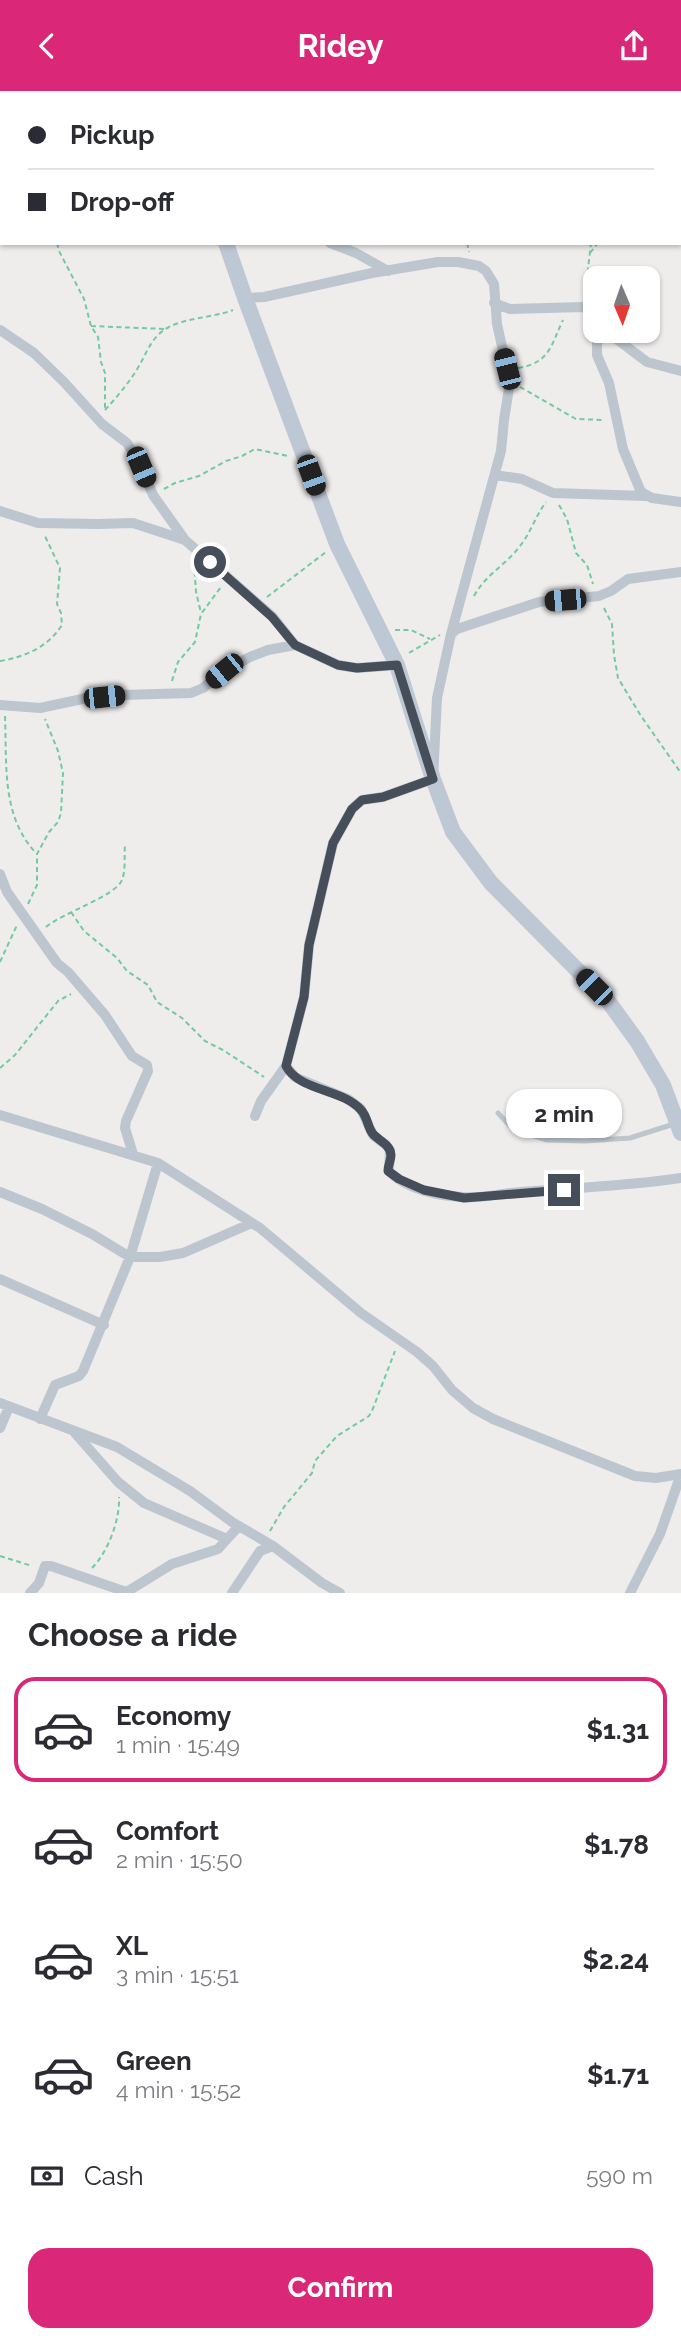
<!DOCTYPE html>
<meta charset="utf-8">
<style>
:root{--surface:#fff;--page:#f7f7f7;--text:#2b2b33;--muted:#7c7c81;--line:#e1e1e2;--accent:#db2777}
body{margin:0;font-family:Raleway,sans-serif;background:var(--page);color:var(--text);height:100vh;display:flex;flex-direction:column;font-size:26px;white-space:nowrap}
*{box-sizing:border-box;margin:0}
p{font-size:23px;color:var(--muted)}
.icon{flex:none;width:38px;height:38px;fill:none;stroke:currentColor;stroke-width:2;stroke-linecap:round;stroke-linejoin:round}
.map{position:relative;height:1502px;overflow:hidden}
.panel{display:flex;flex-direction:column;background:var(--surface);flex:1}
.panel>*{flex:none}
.banner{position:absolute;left:0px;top:0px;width:682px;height:154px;box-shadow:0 2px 5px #0004;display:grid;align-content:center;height:154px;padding:0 28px;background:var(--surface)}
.needle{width:46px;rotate:178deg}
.tools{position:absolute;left:583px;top:175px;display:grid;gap:14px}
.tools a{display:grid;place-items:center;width:77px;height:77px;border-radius:14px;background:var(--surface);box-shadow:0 2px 5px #0004;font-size:35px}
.end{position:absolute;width:32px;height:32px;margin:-16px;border:9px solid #454e59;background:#fff;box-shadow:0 0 0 4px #fff}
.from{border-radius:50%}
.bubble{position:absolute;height:49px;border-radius:21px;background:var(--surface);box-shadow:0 2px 5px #0004;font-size:23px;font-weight:700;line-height:49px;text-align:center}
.car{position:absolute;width:21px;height:42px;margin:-21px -10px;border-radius:9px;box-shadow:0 0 5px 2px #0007;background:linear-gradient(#222 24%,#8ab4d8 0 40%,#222 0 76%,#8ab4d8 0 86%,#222 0)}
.banner b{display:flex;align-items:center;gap:24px;height:66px;font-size:26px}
.banner b+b{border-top:2px solid var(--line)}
.banner i{width:18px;height:18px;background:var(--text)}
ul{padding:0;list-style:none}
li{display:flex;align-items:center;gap:21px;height:105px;margin:0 14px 10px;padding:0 14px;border:4px solid transparent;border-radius:21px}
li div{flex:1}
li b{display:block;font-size:26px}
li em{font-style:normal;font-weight:700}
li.on{border-color:var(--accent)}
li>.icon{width:63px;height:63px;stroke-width:1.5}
h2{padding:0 28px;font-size:32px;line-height:84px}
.pay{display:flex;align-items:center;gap:18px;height:77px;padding:0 28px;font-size:26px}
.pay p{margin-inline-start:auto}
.button{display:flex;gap:14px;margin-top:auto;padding:14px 28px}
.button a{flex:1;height:80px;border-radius:21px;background:var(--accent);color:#fff;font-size:28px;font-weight:700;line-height:80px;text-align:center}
header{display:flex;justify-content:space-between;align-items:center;height:91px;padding:0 28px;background:var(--accent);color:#fff;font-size:32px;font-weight:700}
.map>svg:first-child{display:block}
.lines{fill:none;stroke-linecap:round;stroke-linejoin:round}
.path{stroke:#72caa2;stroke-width:2;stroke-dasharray:5 3.5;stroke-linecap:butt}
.lane{stroke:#bdc6ce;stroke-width:5}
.street{stroke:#bdc6ce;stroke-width:10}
.secondary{stroke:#bec8d5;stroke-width:16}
.route{stroke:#454e59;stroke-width:9}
</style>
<header><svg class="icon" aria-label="back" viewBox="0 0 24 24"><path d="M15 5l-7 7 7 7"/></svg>Ridey<svg class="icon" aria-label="share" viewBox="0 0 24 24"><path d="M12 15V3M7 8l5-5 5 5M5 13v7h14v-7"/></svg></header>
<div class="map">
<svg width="681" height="1502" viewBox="0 0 681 1502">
<rect width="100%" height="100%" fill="#efecec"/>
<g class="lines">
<!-- path -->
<path class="path" d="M19 0 22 2
M607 0V2
M458 2 459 0
M0 55 2 57
M0 68 2 67
M57 152 59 160 84 208 91 235 98 246 101 271 105 282V319
M467 152 469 161
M590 162 598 152
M590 207 588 178 591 152
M91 235 165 238
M518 277C550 272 551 254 563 229
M520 296 576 328 605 329
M105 319C116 307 127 294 136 280 147 263 150 246 169 236 189 226 212 227 233 219
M164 398 175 392 199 385 226 370 242 365 255 358 288 365
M559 414 567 428 576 462 587 474 593 493
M194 472 196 501 201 522
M474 505C485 484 506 474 520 455 531 441 535 426 546 411
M267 506 326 461
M604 517 612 533 614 564 618 587 641 625 681 682
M395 539H411L430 548
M409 562 440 544
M0 570C25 566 48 556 62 534L61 522 57 513 60 477 44 443
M172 590 178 571 195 551 201 523 221 496
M5 625C7 673 1 725 36 762
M28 813 37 794V763L49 741 58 731 61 722 63 682 58 660 45 628
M71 821 84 840 117 867 127 880 148 894 157 911 182 927 205 950 223 959 264 986
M46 836C62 822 116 805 122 789 126 779 124 765 125 755
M0 871 17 834
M0 977 15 964 58 910 71 903
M270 1440 284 1416 312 1382 315 1370 337 1345 369 1325 372 1320 395 1260
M0 1465 32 1475
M92 1477C108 1461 120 1429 119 1406"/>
<!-- lane -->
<path class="lane" d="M498 1022 513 1038 547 1049 585 1050 630 1047 674 1033"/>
<!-- street -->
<path class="street" d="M330 152 356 162 388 180
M245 207 264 206 372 182 438 171H458L479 175 486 180 494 193 497 233 510 291 504 329 501 360 451 543 437 607 433 688 383 706 362 709 352 718 333 752 309 854 304 906 286 975 261 1010 255 1025
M494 212 510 218 583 216 589 217 595 226
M0 239 34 262 64 291 102 333 127 352 141 376 153 404 185 449 273 526 295 554 338 574 357 577 397 574
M597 240V264L609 292 623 358 641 401 652 407 681 411
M606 240 647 271 681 280
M495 384 522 388 553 402 646 405
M0 420 38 432 98 433 133 432 185 449
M451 543 457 538 539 511 599 505 611 500 628 488 681 481
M0 614 40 617 87 607 122 604 191 602 203 597 224 580 250 566 268 559 295 554
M0 783 7 801 57 872 68 881 105 924 132 965 147 974 148 980 126 1030 125 1037 133 1063
M286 975 295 986 348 1008 361 1018 373 1044 386 1054 390 1059 389 1080C405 1098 439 1105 463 1106 481 1108 502 1102 521 1101 575 1097 628 1095 681 1087
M0 1024 158 1072 260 1137 361 1222 417 1261 433 1275 452 1299 473 1317 493 1328 635 1385 656 1387 681 1383
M0 1101 42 1118 92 1143 130 1166H160L183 1162 252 1132
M0 1188 104 1234
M0 1312 117 1356 190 1400 232 1431 273 1455 322 1492 340 1502
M40 1328 55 1294 79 1285 83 1280 130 1166 158 1072
M0 1337 9 1316
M75 1342 118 1391 144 1412 227 1448
M30 1502 39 1492 45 1475H51L129 1502
M125 1502 172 1473 218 1458 239 1435
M232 1502 260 1460 273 1455
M630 1502 660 1443 681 1383"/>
<!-- secondary -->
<path class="secondary" d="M168 0 169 2
M226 152 245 207 337 453 397 574 433 688 453 741 491 792 608 910 637 950 663 994 681 1042"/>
</g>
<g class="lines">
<!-- route -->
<path class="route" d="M210 471 272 526 295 554 338 574 357 577 397 574 433 688 383 706 362 709 352 718 333 752 309 854 304 906 286 975C299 1000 343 998 361 1019 368 1026 367 1036 373 1043 379 1050 390 1053 391 1064 391 1069 388 1074 388 1080L399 1088 424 1099 464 1107 564 1099"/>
</g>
</svg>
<div class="tools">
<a><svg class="needle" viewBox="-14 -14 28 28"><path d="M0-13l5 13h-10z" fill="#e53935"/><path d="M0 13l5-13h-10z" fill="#7c7c81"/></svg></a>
</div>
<i class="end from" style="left:210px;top:471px"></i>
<i class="end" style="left:564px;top:1099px"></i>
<div class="bubble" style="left:506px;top:998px;width:116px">2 min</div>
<i class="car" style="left:507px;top:278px;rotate:346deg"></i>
<i class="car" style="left:141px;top:376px;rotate:157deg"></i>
<i class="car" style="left:311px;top:384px;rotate:160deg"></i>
<i class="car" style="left:565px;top:509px;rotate:265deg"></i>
<i class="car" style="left:224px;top:580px;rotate:231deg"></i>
<i class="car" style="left:104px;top:606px;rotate:84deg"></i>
<i class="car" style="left:594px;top:896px;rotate:315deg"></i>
<div class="banner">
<b><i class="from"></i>Pickup</b>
<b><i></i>Drop-off</b>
</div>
</div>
<section class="panel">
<h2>Choose a ride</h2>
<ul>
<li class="on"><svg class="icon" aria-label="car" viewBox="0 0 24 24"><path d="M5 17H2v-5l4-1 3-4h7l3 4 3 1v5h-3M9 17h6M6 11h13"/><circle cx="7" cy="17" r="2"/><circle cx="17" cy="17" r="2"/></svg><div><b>Economy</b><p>1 min · 15:49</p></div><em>$1.31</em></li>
<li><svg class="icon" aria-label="car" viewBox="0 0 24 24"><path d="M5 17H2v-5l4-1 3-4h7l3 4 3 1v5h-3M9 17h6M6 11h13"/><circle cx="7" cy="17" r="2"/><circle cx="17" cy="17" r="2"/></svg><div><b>Comfort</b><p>2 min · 15:50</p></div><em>$1.78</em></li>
<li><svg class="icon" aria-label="car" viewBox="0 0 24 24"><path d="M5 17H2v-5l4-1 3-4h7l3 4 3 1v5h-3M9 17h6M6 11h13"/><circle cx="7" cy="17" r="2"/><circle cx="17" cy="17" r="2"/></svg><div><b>XL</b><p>3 min · 15:51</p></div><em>$2.24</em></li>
<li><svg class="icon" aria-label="car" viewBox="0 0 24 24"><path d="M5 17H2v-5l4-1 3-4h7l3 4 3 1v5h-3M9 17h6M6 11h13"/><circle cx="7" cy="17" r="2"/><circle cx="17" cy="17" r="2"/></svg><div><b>Green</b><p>4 min · 15:52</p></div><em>$1.71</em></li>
</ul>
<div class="pay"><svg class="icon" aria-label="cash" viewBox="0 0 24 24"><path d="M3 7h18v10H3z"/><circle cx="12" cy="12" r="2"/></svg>Cash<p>590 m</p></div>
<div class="button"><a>Confirm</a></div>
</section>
